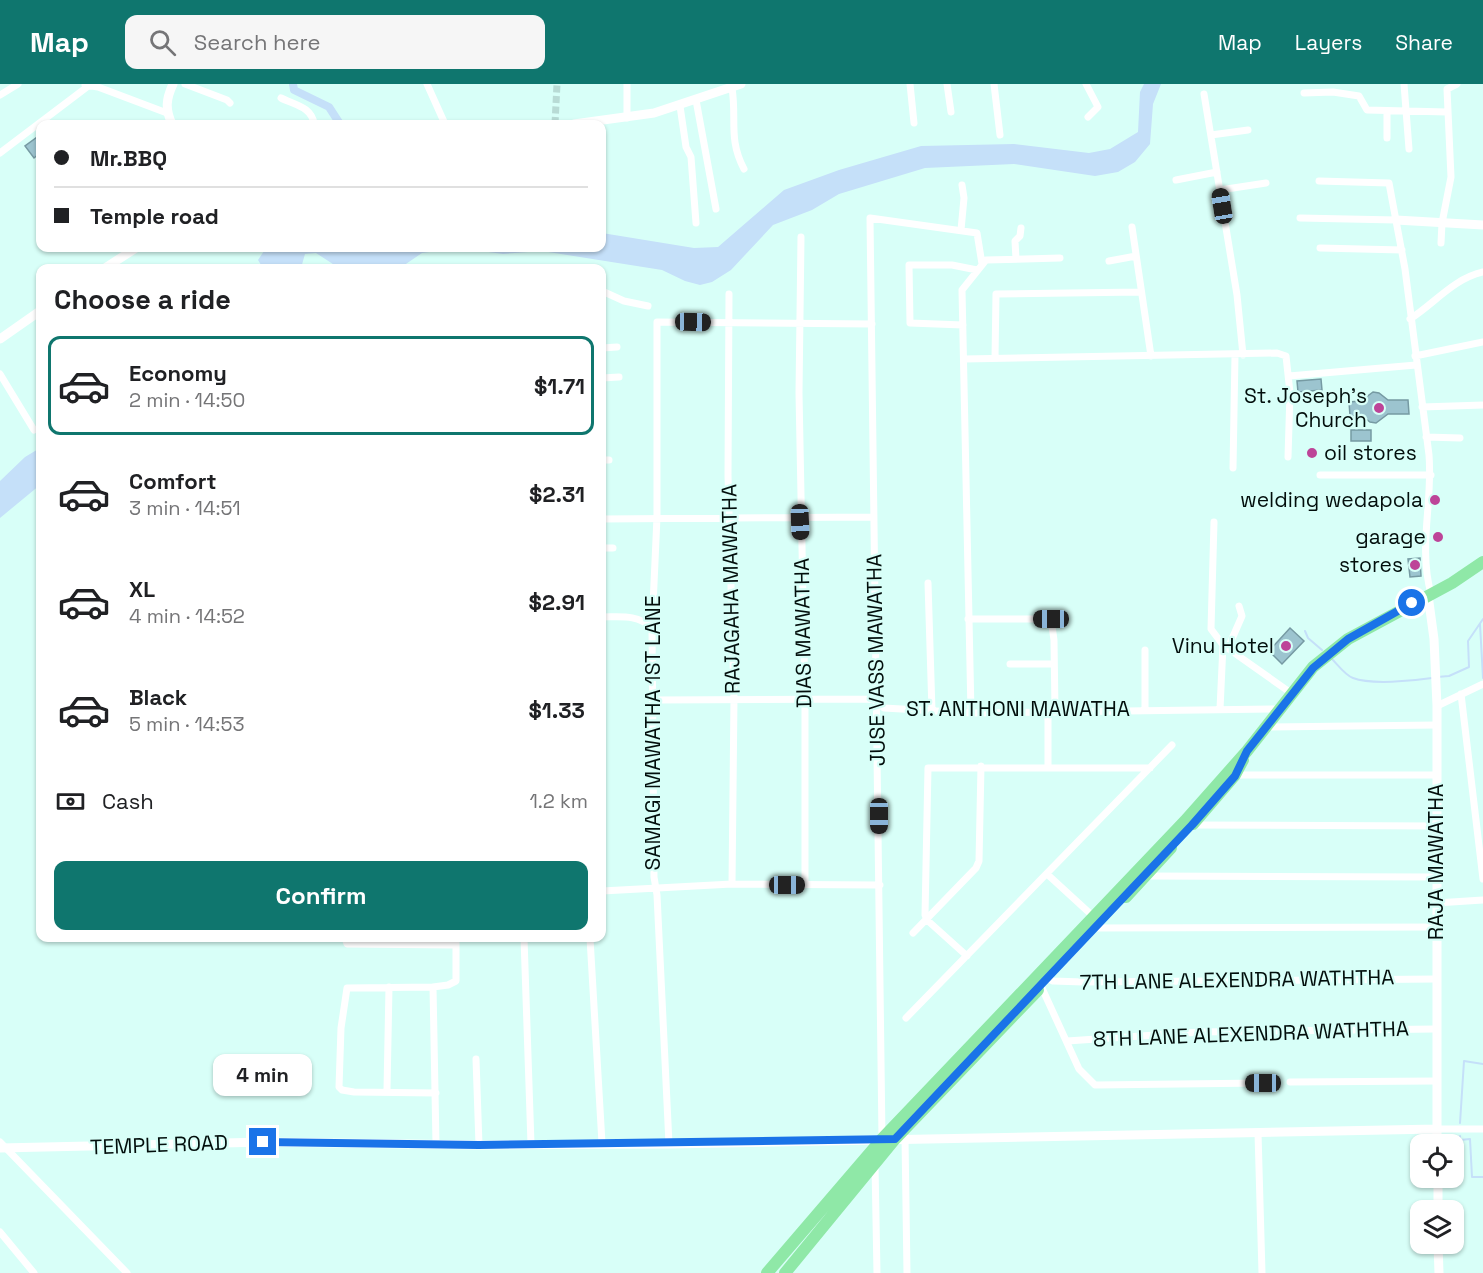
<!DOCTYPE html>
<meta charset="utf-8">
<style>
:root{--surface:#fff;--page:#f6f6f6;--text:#202124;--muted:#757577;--line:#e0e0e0;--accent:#0f766e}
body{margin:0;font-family:"Space Grotesk",sans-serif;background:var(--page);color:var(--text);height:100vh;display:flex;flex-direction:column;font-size:22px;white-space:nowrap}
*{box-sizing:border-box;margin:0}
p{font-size:20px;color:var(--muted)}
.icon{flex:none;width:33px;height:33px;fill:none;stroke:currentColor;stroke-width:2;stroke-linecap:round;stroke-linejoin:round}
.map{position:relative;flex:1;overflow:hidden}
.drawer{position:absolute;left:36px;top:180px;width:570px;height:678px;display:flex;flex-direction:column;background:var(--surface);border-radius:12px;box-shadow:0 2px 4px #0004}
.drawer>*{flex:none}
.hud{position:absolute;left:36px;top:36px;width:570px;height:132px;border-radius:12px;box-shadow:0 2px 4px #0004;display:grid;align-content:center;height:132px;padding:0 18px;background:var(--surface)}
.tools{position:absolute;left:1410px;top:1050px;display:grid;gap:12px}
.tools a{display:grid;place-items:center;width:54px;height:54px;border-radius:12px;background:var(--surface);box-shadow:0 2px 4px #0004;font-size:30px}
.end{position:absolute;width:27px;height:27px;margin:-14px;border:8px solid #1a73e8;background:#fff;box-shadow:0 0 0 3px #fff}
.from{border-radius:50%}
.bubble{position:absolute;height:42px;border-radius:12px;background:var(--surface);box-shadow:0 2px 4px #0004;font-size:20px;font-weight:800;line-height:42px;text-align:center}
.car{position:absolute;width:18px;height:36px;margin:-18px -9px;border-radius:8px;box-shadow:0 0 4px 2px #0007;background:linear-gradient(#222 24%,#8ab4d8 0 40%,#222 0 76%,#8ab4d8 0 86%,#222 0)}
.hud b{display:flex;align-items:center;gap:21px;height:57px;font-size:22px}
.hud b+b{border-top:2px solid var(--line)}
.hud i{width:15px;height:15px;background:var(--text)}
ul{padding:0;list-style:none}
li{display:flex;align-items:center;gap:18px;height:99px;margin:0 12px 9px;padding:0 6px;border:3px solid transparent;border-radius:12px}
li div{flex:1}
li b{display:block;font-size:22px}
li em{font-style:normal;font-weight:800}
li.current{border-color:var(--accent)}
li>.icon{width:54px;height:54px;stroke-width:1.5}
h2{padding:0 18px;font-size:27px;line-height:72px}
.pay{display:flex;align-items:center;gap:15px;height:66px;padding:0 18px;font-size:22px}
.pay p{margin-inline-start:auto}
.action{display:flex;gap:12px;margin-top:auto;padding:12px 18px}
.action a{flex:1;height:69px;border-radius:12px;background:var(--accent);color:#fff;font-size:24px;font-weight:800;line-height:69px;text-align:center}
header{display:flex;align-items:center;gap:36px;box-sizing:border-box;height:84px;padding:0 30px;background:var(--accent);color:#fff}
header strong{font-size:28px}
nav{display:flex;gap:33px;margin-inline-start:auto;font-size:21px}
.search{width:420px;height:54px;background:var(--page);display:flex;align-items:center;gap:15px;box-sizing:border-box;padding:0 21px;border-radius:12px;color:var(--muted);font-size:22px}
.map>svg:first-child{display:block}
.water{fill:#c5e0f9}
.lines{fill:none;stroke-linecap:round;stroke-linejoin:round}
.stream{stroke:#c5e0f9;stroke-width:2}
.canal{stroke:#c5e0f9;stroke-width:8}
.building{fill:#9cc4cf;stroke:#769aa3;stroke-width:1.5}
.street-tunnel{stroke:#b8dbd5;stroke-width:7;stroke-dasharray:7 3.5;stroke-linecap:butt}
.street{stroke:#fff;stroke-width:7}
.secondary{stroke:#fff;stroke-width:9}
.highway{stroke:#8fe8a7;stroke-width:12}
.route{stroke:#1a73e8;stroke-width:8}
.poi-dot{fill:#bd4498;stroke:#d8fff8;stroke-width:2}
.labels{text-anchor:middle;stroke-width:4.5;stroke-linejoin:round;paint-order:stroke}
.poi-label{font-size:21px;fill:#020e0c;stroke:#d8fff8;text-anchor:end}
.street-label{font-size:21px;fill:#020e0c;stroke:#d8fff8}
</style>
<header>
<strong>Map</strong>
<div class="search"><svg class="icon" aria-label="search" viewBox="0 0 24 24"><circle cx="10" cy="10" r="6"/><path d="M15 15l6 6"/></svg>Search here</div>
<nav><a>Map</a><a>Layers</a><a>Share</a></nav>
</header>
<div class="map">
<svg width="1483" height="1189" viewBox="0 0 1483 1189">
<rect width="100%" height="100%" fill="#d8fff8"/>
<!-- water -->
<path class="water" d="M1144 0H1161L1153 20 1150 60 1135 78 1118 88 1095 92 1014 80 925 84 839 110 812 126 773 141 731 186 712 198 700 201 685 197 662 186 542 167 503 170 459 164 422 169 400 184H339L316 169 305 170 301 184H263L258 176 266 164H602V149L694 164 718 163 784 106 839 86 921 62 1014 60 1089 69 1110 65 1138 48 1140 8Z
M40 364V401L0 434V397L25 373Z"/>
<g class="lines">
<!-- stream -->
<path class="stream" d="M1480 540 1483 594
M1305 547 1308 554 1322 566
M1332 575C1338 581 1345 591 1353 594 1371 601 1412 597 1432 594
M1437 593 1449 592 1469 583 1468 557 1483 535
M1460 1039 1464 977 1483 980
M1460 1052V1056L1470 1055 1472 1093H1483"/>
<!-- canal -->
<path class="canal" d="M293 0 294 6 329 23 340 40"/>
</g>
<!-- building -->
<path class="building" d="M40 51V69L34 74 25 62Z
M1321 295 1322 306 1298 308 1297 297Z
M1373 308 1379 309 1388 316H1408L1409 330H1388L1376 339 1370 338 1361 331 1350 332 1349 318 1361 317Z
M1351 346H1371V357H1351Z
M1420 474 1421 492 1410 493 1408 475Z
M1290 544 1304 557 1282 580 1269 567Z"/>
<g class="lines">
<!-- street-tunnel -->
<path class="street-tunnel" d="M555 40 557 0"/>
<!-- street -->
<path class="street" d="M185 0 227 16 230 19
M427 0 445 40
M627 0V34
M910 0 914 39
M947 0 951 28
M994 0 1000 51
M1086 0 1098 23 1088 33
M1404 0 1409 65
M85 1 98 3 167 29
M732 4C737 35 728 55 744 85
M1304 9 1333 8 1359 12 1367 26 1447 28
M1204 10 1237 211 1243 271
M0 11 18 0
M281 14C295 21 312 23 314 40
M696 16 716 125
M680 22 686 63 691 73 696 139
M1211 51 1248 46
M1387 54V27
M0 69 87 3
M1176 96 1217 88
M1319 97 1389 99 1405 185 1429 371C1433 419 1418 462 1431 510
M1220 106 1266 99
M1300 134 1396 136
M1132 143 1151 272
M961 146 964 114 962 101
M801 153 799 309 805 616V801
M1441 159 1442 139 1451 93 1447 5 1457 0
M1320 164 1402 166
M1016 175 1015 157 1020 152 1021 144
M1109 177 1136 172
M602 207 624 217 648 222
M729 210 728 391 734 614 732 800
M1410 235C1435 219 1453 195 1483 188
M963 241 910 239 909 181H952L977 186
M602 264 617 263
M1415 272 1483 258
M995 274 996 210 1140 208
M964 275 1277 269 1286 272 1290 309 1288 373
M0 290 34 346
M1289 292 1416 281
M602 294 619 293
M1422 323 1483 321
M1426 353 1460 354
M602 376H609
M1233 384 1235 271
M1320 391H1431
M602 435 874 433
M1214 438 1211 545 1223 561 1291 609
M602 464H613
M928 499 932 627
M602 533C621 533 637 530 652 544
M968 535H1051L1054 556 1055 627
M1228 564 1242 532 1239 522
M1145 566V625
M1010 580H1054
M1461 610 1483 795
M654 616 875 615
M876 617 884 624 971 629 1279 625
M1437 622 1483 600
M1220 625 1223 561
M1048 627V682
M971 629 962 206 986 176 1060 174
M1266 643 1436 641
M1235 691H1436
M1193 741 1436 742
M1047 790 1095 834
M1145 792 1436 793
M602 807 732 800 880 801
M1436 819 1483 816
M1097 844 1436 843
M913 849 976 784 979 777 981 682
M345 854 347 860 456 861
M524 854 531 1060
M590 854 602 1059
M967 872 927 836 925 831 928 684H1150
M1041 891 1053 897 1083 898 1436 895
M1036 896 1041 902 1079 985 1095 1001 1263 999
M433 903 347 904 341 944 339 1003 342 1006 354 1008 436 1009
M906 934 1172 661
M1067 957 1200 948 1435 945
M476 975 479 1061
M1290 998 1436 997
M387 1006 389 903
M1437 1045H1483
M1258 1049 1262 1189
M882 1054 870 134 977 149 982 180
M905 1054 907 1189
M0 1058 127 1189
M436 1060 433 903 448 901 456 897V854
M669 1060 657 811 654 793 652 544 657 433V238L872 240
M875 1081 877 1189
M0 1148 34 1189"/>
<!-- secondary -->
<path class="secondary" d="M172 40C165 25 166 15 173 0
M574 40 654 29 741 0
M1396 136 1483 141
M105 184 136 164
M0 255 40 227
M1428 511 1434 555 1437 622V1060
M0 1064 263 1058 479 1061 669 1060 1437 1045
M1438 1094V1126
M1438 1160 1439 1189"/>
<!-- highway -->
<path class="highway" d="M1193 740 1235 691 1243 676
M1126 813 1171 764
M767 1189 882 1055 1185 737 1247 667 1313 583 1348 555 1452 499 1483 478
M785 1189 895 1055 1038 906"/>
</g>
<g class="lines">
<!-- route -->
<path class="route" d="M263 1058 479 1061 895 1055 1192 741 1235 692 1247 667 1313 584 1348 555 1412 519"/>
</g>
<!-- markers -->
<g class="poi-dot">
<circle cx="1379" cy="324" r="6"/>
<circle cx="1312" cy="369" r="6"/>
<circle cx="1435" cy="416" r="6"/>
<circle cx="1438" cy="453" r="6"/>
<circle cx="1415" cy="481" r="6"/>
<circle cx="1286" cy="562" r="6"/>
</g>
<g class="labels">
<!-- poi labels -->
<g class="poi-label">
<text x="1367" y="319">St. Joseph's<tspan x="1367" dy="24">Church</tspan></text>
<text x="1324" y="376" text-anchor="start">oil stores</text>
<text x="1423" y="423">welding wedapola</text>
<text x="1426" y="460">garage</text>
<text x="1403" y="488">stores</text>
<text x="1274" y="569">Vinu Hotel</text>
</g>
<!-- street labels -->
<g class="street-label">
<text transform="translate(731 505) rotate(-91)" y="7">RAJAGAHA MAWATHA</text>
<text transform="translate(803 549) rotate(-91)" y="7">DIAS MAWATHA</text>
<text transform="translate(876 576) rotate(-91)" y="7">JUSE VASS MAWATHA</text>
<text x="1018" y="632">ST. ANTHONI MAWATHA</text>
<text transform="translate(653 649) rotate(-90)" y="7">SAMAGI MAWATHA 1ST LANE</text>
<text transform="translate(1436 778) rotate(-90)" y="7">RAJA MAWATHA</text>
<text transform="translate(1237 896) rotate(-1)" y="7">7TH LANE ALEXENDRA WATHTHA</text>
<text transform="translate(1251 950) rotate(-2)" y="7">8TH LANE ALEXENDRA WATHTHA</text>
<text transform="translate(159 1061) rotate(-2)" y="7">TEMPLE ROAD</text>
</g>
</g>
</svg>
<div class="tools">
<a><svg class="icon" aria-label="locate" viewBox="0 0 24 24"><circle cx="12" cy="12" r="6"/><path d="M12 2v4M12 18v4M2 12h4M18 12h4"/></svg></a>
<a><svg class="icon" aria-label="layers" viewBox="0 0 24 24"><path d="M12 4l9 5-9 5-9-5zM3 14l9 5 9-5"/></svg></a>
</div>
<i class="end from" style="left:1412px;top:519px"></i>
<i class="end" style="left:263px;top:1058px"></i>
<div class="bubble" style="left:213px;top:970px;width:99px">4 min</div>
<i class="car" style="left:1222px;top:122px;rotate:351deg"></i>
<i class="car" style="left:693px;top:238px;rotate:91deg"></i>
<i class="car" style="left:800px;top:438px;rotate:178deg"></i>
<i class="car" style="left:1051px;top:535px;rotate:270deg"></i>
<i class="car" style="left:879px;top:732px;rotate:180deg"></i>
<i class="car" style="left:787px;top:801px;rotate:90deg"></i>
<i class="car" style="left:1263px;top:999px;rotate:270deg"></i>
<div class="hud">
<b><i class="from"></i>Mr.BBQ</b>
<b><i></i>Temple road</b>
</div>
<section class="drawer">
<h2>Choose a ride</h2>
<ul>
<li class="current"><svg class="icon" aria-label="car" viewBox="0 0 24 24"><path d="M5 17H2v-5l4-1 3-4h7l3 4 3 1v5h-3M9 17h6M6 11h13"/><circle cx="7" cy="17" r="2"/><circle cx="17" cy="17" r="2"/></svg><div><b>Economy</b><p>2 min · 14:50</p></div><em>$1.71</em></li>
<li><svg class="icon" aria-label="car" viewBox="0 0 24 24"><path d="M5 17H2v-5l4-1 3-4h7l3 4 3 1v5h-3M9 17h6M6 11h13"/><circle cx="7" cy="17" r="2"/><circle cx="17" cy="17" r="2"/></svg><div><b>Comfort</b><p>3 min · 14:51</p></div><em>$2.31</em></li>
<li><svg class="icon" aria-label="car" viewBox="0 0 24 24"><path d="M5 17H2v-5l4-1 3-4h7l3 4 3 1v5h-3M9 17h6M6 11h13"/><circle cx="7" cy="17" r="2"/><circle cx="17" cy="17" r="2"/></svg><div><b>XL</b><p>4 min · 14:52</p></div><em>$2.91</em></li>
<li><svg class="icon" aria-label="car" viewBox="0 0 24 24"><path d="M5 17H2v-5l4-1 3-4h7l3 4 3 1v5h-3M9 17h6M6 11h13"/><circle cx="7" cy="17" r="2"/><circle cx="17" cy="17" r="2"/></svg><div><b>Black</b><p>5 min · 14:53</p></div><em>$1.33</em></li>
</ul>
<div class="pay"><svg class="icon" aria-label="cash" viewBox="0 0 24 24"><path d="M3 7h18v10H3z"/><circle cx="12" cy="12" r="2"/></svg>Cash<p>1.2 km</p></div>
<div class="action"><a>Confirm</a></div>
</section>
</div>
